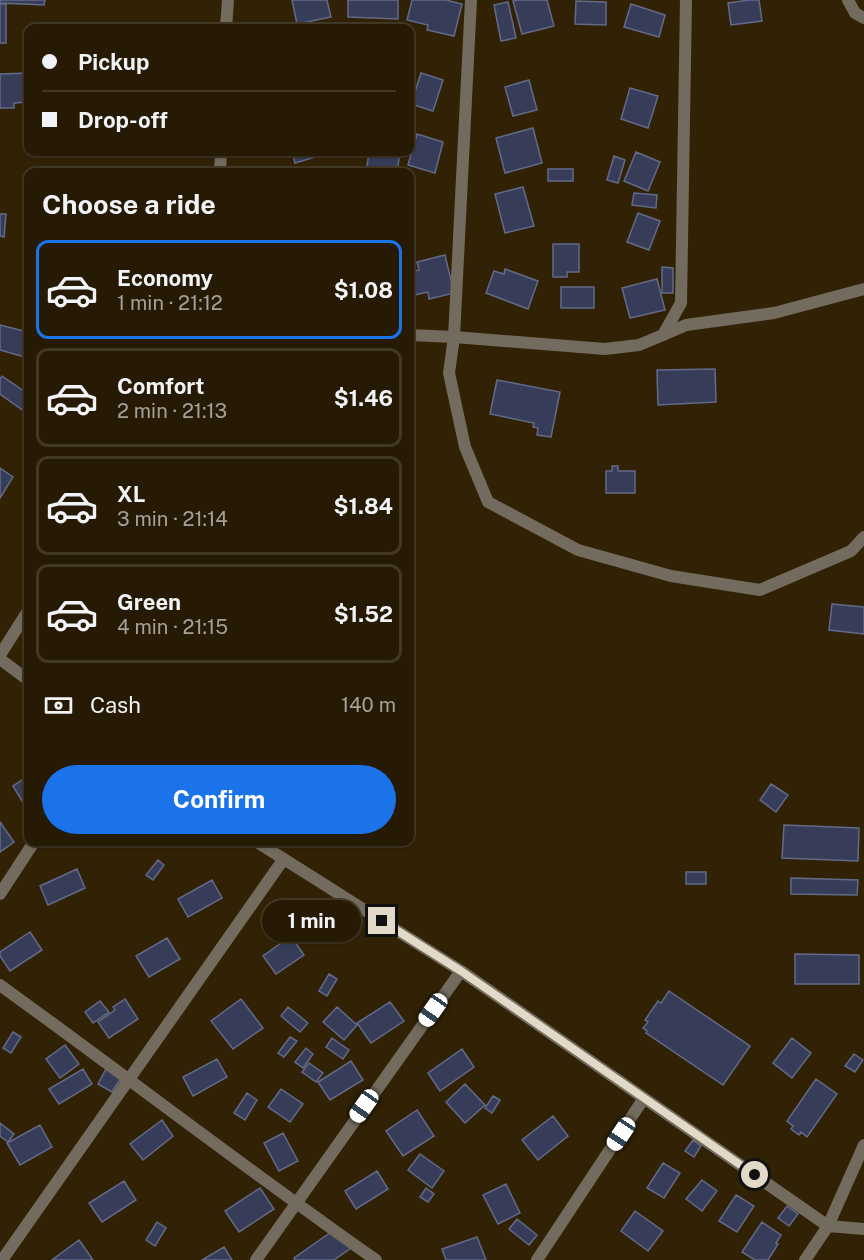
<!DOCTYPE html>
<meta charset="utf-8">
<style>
:root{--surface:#261a04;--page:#2e230e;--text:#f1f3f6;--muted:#a4a19a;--line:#423826;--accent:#1a73e8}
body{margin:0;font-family:"Public Sans",sans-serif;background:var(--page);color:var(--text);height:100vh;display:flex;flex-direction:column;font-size:22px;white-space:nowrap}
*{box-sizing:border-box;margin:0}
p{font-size:20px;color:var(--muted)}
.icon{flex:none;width:33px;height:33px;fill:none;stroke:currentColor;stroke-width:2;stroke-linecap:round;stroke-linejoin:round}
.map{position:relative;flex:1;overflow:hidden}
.sheet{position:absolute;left:24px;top:168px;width:390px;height:678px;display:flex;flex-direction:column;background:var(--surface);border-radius:12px;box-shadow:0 2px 4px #0004,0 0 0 2px var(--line)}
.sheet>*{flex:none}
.hud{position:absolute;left:24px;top:24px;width:390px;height:132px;border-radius:12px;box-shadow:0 2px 4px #0004,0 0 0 2px var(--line);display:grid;align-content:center;height:132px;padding:0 18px;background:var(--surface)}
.end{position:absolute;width:27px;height:27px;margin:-14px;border:8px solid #e3d9c9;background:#111;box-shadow:0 0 0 3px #111}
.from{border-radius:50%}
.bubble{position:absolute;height:42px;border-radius:21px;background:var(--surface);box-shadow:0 2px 4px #0004,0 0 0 2px var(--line);font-size:20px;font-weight:700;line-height:42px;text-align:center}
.car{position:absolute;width:18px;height:36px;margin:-18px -9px;border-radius:8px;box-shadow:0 0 4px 2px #0007;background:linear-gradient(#fff 24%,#345 0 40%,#fff 0 76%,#345 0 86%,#fff 0)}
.hud b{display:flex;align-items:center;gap:21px;height:57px;font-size:22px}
.hud b+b{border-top:2px solid var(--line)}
.hud i{width:15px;height:15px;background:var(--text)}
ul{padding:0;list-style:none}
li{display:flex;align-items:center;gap:18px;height:99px;margin:0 12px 9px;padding:0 6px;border:3px solid var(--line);border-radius:12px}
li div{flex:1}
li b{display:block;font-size:22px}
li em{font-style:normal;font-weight:700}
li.current{border-color:var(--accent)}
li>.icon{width:54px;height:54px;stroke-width:1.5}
h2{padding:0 18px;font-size:27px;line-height:72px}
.pay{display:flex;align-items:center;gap:15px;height:66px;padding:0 18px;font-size:22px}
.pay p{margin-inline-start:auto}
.button{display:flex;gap:12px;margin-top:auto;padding:12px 18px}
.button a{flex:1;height:69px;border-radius:36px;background:var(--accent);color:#fff;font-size:24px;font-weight:700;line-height:69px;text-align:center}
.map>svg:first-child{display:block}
.building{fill:#373d59;stroke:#636a89;stroke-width:1.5}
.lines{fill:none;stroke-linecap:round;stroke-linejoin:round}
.minor{stroke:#736b5e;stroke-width:12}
.route{stroke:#e3d9c9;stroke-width:8}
</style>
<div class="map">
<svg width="864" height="1260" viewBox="0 0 864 1260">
<rect width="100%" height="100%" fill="#322205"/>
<!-- building -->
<path class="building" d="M0 0H45L44 5 0 3Z
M292 0H327L331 17 297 24Z
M348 0H398V19L348 17Z
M412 0H446L462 4 454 36 427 30 428 25 407 20Z
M517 0H547L554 26 522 34 513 1Z
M749 0H759L762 21 731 25 728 3Z
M576 1 606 2V25L575 24Z
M508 2 516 38 501 41 494 5Z
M0 4H6V43H0Z
M631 4 665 15 659 37 624 27Z
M28 73V102L14 103V108H0V74Z
M421 73 443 80 433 111 411 104Z
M529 80 537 110 513 116 505 87Z
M630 88 658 96 648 128 621 119Z
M533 128 542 163 505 173 496 138Z
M417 134 443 142 435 173 408 165Z
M292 152H318L319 156 295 163Z
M382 152H400L397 172H366L369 153 381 154Z
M636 152 660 162 648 191 624 181Z
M614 156 625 160 618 183 607 180Z
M548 169H573V181H548Z
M523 187 534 226 505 233 495 194Z
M634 193 657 195 656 208 632 205Z
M638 213 660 221 649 250 627 242Z
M0 214H6L4 237 0 236Z
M553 244H579V272H567V277H553Z
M445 255 454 293 429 299 428 292 410 296V272L419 270 417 262Z
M662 267 673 268V293H662Z
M505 269 538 281 528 309 486 293 494 271 504 274Z
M657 279 665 310 630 318 622 288Z
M561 287H594V308H561Z
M0 325 28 332V358L0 350Z
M715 369 716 402 658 405 657 370Z
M2 376 28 394V407L25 412 0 394V379Z
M497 380 560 392 551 437 537 435 538 428 533 427 534 423 490 414Z
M612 466H618V471H635V493H606V471H612Z
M0 468 13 477 0 498Z
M832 604 864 607V634L829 630Z
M28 776V804L25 806 13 786Z
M771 784 788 795 776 812 760 800Z
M0 822 14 842 0 852Z
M784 825 859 828 858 861 782 858Z
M158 860 164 865 153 880 146 875Z
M77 869 85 888 48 905 40 886Z
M686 872H706V884H686Z
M791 878 858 880 857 895 791 894Z
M212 880 222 898 188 917 178 899Z
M30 932 42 950 10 971 0 956V952Z
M291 936 304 955 276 974 263 956Z
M167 938 180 959 149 977 136 956Z
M795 954 859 955V984H795Z
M329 974 337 979 327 996 319 991Z
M669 991 750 1046 723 1085 646 1033 647 1031 643 1028 648 1022 645 1020 658 1001 661 1003Z
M125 999 138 1019 109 1038 98 1022 115 1010 113 1007Z
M241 999 263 1028 233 1049 211 1021Z
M100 1001 109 1012 93 1023 85 1012Z
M390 1002 404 1021 371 1043 357 1023Z
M288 1007 308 1023 300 1032 281 1016Z
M337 1007 357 1025 344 1040 323 1022Z
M13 1032 21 1037 11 1053 3 1048Z
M290 1037 297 1041 284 1057 278 1053Z
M332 1038 349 1050 343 1059 326 1047Z
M792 1038 811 1053 792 1078 773 1063Z
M65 1045 79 1064 60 1078 46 1059Z
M306 1048 313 1054 303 1068 295 1062Z
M462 1049 474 1067 440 1091 428 1073Z
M854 1054 863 1060 855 1072 845 1066Z
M217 1059 227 1077 193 1096 183 1077Z
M351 1061 363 1080 330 1100 318 1082Z
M309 1063 323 1073 316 1082 302 1072Z
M83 1069 92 1084 59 1104 49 1089Z
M106 1069 121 1078 112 1092 98 1084Z
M816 1079 837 1094 807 1137 801 1132 799 1135 791 1129 793 1126 787 1121Z
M465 1084 485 1105 465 1123 446 1102Z
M281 1089 303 1104 290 1122 268 1107Z
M247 1093 257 1100 245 1120 234 1113Z
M493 1096 500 1100 492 1113 485 1108Z
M417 1110 434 1136 403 1156 386 1131Z
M553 1116 568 1136 538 1160 522 1140Z
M162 1120 173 1136 143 1160 130 1144Z
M0 1123 14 1134 8 1142 0 1136Z
M40 1125 52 1147 20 1165 7 1143Z
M283 1133 298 1161 279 1171 264 1143Z
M693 1140 701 1146 694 1157 685 1151Z
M420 1154 444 1171 432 1188 408 1170Z
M663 1163 680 1173 664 1198 647 1188Z
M377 1171 388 1189 356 1209 345 1191Z
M702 1180 717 1191 702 1211 686 1199Z
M124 1181 136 1200 102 1222 89 1203Z
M506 1184 520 1213 498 1224 483 1195Z
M260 1188 274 1209 239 1232 225 1211Z
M426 1188 434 1194 428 1202 420 1197Z
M736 1195 754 1206 737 1232 719 1221Z
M787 1206 798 1214 789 1226 778 1218Z
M635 1211 663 1231 648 1251 621 1231Z
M517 1219 537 1235 529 1245 509 1229Z
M157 1222 166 1228 155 1246 146 1240Z
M762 1222 781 1235 776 1243 778 1244 768 1260H755L742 1252Z
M337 1228 351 1248 334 1260H295L294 1258Z
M477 1237 486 1260H446L442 1249Z
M79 1240 93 1260H52Z
M224 1247 232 1260H202Z"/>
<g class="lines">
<!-- minor -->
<path class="minor" d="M686 0 681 303 663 335 639 345 605 349 454 337 449 373 465 447 488 502 578 550 671 576 760 590 851 551 864 537
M848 0 855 13 864 18
M226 28 228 0
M220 172 221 152
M410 335 454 337 471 0
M663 335 686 325 774 313 864 289
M0 655 28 611
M0 659 28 680
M257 842 461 971 828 1226 864 1145
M0 894 34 842
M0 985C126 1076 249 1171 376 1260
M2 1260 283 860
M256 1260 461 971
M537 1260 644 1098
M805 1260 828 1226 864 1229"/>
</g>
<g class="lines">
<!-- route -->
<path class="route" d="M382 921 461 971 755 1175"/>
</g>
</svg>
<i class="end from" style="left:755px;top:1175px"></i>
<i class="end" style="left:382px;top:921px"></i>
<div class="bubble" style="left:262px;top:900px;width:99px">1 min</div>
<i class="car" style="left:433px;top:1010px;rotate:215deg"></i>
<i class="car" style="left:364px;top:1106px;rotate:215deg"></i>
<i class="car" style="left:621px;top:1134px;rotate:214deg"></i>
<div class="hud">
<b><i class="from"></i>Pickup</b>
<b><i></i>Drop-off</b>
</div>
<section class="sheet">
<h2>Choose a ride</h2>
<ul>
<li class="current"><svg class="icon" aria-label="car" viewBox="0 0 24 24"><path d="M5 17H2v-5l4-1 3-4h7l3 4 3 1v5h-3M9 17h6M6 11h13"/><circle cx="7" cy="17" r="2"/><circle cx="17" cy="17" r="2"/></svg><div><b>Economy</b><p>1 min · 21:12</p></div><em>$1.08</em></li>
<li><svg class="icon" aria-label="car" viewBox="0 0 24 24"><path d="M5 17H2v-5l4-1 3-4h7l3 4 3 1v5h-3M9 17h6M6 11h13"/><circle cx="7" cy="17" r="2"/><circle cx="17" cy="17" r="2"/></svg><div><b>Comfort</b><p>2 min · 21:13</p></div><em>$1.46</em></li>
<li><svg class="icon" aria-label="car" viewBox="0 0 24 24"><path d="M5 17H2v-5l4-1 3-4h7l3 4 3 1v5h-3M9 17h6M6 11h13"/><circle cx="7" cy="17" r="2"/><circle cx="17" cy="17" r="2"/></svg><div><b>XL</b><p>3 min · 21:14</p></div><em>$1.84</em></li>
<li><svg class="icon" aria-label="car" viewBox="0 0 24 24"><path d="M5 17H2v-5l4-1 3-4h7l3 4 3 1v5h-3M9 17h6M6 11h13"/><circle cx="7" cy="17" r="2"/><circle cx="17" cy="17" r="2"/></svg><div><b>Green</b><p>4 min · 21:15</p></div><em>$1.52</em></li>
</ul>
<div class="pay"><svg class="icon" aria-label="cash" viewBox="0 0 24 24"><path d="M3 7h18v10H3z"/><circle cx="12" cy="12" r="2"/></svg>Cash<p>140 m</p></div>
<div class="button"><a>Confirm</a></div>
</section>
</div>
